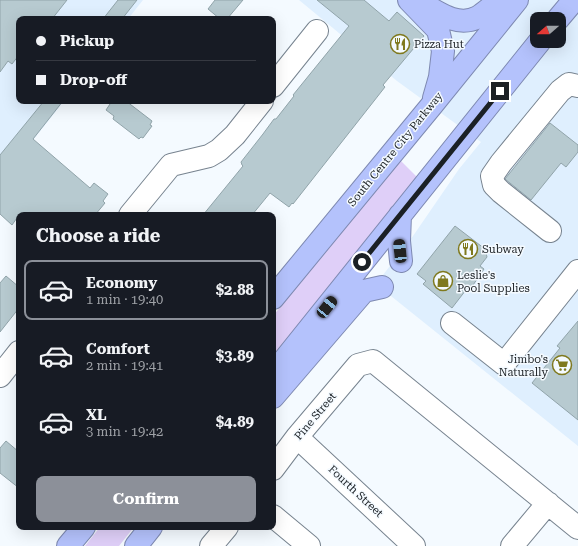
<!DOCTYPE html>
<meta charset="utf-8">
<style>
:root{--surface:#171b24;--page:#242831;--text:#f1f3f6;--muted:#9ea1a6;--line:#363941;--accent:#8c9099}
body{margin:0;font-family:"Roboto Serif",serif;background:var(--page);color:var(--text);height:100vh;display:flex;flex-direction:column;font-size:15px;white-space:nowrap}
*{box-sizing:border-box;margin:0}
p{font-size:13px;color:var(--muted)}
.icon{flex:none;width:22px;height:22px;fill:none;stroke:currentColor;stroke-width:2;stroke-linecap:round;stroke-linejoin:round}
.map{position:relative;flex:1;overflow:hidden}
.sheet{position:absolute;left:16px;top:212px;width:260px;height:318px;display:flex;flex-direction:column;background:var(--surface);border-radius:8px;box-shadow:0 4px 16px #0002}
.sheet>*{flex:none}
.hud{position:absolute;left:16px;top:16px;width:260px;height:88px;border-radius:8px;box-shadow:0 4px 16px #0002;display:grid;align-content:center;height:88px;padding:0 20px;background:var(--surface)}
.needle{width:26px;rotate:250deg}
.tools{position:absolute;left:530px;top:12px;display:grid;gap:8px}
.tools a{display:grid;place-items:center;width:36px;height:36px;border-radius:8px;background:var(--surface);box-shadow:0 4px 16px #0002;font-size:20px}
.end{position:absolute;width:18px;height:18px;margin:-9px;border:5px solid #1b2025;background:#fff;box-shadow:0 0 0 2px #fff}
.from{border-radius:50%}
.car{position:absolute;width:12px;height:24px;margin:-12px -6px;border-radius:5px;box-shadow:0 0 3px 1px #0007;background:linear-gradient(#222 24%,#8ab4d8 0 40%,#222 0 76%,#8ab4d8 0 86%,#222 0)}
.hud b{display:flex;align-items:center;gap:14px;height:38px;font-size:15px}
.hud b+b{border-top:1px solid var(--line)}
.hud i{width:10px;height:10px;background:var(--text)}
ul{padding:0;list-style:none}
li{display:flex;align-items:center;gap:12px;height:60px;margin:0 8px 6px;padding:0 12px;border:2px solid transparent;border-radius:8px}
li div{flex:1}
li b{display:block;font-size:15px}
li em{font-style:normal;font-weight:700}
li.selected{border-color:var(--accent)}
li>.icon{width:36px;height:36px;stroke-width:1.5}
h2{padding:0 20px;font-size:18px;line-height:48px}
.cta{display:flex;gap:8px;margin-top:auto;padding:8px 20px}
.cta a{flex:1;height:46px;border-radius:8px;background:var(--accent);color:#fff;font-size:16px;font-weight:700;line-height:46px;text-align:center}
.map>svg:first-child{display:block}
.built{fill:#dfeffe;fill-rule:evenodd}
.green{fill:#dfcff8}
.building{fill:#b7cad0;stroke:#91a4aa}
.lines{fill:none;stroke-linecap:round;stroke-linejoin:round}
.minor-casing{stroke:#77838f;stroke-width:24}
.highway-casing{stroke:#7e89b1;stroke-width:24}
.minor{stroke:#fff;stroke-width:22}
.highway{stroke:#b4c2fc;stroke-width:22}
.route{stroke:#1b2025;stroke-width:5}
.labels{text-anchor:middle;stroke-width:3;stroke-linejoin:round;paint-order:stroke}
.poi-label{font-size:11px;fill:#1b2025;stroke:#f4faff;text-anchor:start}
.street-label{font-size:11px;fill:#1b2025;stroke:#f4faff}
</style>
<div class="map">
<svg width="578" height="546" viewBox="0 0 578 546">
<rect width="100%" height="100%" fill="#f4faff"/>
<!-- built -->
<path class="built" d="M0 0H143L128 19H19V101H64L0 182Z
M299 0H578V446L376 284 413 236 459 169 481 142 397 81ZM537 19H559V41H537Z"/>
<!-- green -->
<path class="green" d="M400 160 419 179 273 357V316Z
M100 527H134L119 546H85Z"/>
<!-- building -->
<path class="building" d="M0 0H67L52 19H19V55L12 64 8 61 0 72Z
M118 0H137L122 19H103Z
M215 0H243L227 19H220L208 9Z
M317 0H364L389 21 397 12 424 36 383 85 385 87 293 204 292 203 289 207 270 193 252 215H203L243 166 242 165 241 162 263 134 274 119H276L294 96 293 95 349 26Z
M44 101H63L33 139 90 188 94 183 108 194 103 201 105 203 95 215H19L12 225 0 214V155Z
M112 101H126L152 121 150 125 152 126 143 138 141 137 139 139 113 119 114 116 106 110Z
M550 123 578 145V152L566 167 561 163 531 200 505 179Z
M455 226 485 249 487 257 480 266 484 269 471 288 469 286 452 308 423 284 426 281 417 274Z
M6 276 19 287V308L0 332V283Z
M578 321V420L532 383 560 348 557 346Z
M6 441 19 452V488L0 473V448Z"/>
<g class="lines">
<defs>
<path id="minor" d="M273 86 317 31
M130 215 171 165 209 156 219 150 235 135 262 101
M550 231 501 192 494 185 492 176 501 163 560 91 569 84 578 86
M452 323 504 364 578 271
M0 376 19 352
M297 437 414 546
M273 469 297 437 358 365 373 361 578 528
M273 516 309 546
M211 546 227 527
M512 546 548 503"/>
<path id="highway" d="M409 0 438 30 443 51 440 77 434 98
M420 2C437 12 458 28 478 17 486 12 493 5 500 0
M558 19 574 0
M400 215 399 241 401 261
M273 298 432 105 517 0
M273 374 540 41
M273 397 364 291 382 287
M68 546 84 527
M136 546 151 527"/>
</defs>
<!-- minor casing -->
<use href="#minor" class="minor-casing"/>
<!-- highway casing -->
<use href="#highway" class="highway-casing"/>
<!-- minor -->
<use href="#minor" class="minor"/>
<!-- highway -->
<use href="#highway" class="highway"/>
</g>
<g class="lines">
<!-- route -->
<path class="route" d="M362 262 500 91"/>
</g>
<!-- icons -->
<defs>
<symbol id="restaurant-ring" viewBox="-11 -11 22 22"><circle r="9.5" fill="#f4faff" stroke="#7f791e" stroke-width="1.5"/><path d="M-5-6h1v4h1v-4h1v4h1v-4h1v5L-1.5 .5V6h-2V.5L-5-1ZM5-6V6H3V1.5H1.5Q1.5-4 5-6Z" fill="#7f791e"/></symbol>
<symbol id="shop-ring" viewBox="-11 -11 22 22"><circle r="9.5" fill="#f4faff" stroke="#7f791e" stroke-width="1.5"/><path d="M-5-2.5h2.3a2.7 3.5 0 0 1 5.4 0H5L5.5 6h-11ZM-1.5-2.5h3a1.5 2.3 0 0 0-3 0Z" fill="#7f791e"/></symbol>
<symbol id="supermarket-ring" viewBox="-11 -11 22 22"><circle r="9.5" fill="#f4faff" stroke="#7f791e" stroke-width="1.5"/><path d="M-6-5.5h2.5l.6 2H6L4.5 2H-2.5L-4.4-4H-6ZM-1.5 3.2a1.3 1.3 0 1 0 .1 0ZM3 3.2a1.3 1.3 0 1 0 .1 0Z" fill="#7f791e"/></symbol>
</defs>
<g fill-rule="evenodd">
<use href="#restaurant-ring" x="389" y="33" width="22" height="22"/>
<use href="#restaurant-ring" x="457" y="238" width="22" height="22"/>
<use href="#shop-ring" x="432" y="270" width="22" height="22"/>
<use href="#supermarket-ring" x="551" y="354" width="22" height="22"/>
</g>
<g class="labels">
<!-- poi labels -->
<g class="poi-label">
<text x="414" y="48">Pizza Hut</text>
<text x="482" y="253">Subway</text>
<text x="457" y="279">Leslie's<tspan x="457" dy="13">Pool Supplies</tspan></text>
<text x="548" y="363" text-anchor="end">Jimbo's<tspan x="548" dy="13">Naturally</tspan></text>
</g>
<!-- street labels -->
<g class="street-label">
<text transform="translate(395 149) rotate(-51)" y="4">South Centre City Parkway</text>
<text transform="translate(315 416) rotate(-50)" y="4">Pine Street</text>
<text transform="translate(356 491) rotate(43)" y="4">Fourth Street</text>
</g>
</g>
</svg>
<div class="tools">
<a><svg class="needle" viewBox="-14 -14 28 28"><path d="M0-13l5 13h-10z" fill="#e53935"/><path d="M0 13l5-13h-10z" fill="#9ea1a6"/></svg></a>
</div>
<i class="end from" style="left:362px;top:262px"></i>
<i class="end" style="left:500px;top:91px"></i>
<i class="car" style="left:400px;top:251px;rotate:354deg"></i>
<i class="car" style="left:327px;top:307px;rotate:39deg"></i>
<div class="hud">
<b><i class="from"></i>Pickup</b>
<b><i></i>Drop-off</b>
</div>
<section class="sheet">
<h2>Choose a ride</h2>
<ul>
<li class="selected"><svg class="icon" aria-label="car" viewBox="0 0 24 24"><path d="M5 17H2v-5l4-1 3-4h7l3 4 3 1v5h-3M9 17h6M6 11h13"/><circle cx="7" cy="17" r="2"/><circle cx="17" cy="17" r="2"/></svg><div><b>Economy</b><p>1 min · 19:40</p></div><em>$2.88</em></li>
<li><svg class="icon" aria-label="car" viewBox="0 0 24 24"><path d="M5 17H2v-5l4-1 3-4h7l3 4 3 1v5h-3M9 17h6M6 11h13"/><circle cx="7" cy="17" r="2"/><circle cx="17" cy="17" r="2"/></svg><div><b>Comfort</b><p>2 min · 19:41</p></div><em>$3.89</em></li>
<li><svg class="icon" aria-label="car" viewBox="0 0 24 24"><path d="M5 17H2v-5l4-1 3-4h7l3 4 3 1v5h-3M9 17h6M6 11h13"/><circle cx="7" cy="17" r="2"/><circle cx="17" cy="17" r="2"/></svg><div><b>XL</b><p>3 min · 19:42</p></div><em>$4.89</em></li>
</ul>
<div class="cta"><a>Confirm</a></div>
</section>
</div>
